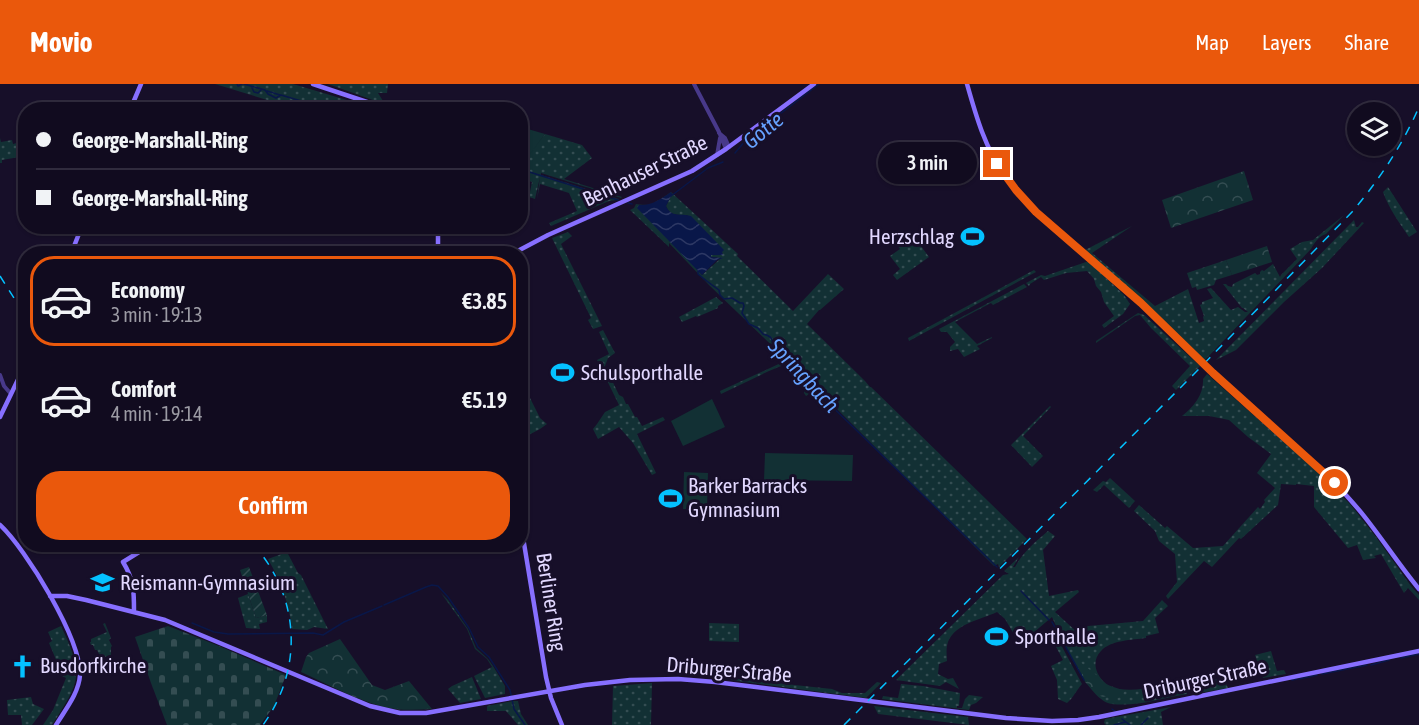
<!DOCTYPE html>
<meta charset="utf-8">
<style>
:root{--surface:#110b1f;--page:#1a1428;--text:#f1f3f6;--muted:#9c9ba4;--line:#302b3d;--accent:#ea580c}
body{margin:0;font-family:"Asap Condensed",sans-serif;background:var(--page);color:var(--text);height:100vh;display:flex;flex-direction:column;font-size:22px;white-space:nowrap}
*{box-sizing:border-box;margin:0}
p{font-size:20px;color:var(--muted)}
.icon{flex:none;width:33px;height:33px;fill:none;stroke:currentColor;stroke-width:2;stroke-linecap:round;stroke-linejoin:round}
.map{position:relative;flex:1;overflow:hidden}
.details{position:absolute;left:18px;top:162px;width:510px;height:306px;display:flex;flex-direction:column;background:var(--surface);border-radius:24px;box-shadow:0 2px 4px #0004,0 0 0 2px var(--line)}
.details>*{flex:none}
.banner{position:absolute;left:18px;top:18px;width:510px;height:132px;border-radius:24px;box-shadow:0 2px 4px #0004,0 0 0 2px var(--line);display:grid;align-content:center;height:132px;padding:0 18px;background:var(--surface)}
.controls{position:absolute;left:1347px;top:18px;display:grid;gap:12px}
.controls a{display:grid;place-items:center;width:54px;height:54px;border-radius:50%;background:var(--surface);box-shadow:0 2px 4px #0004,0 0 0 2px var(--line);font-size:30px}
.end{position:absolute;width:27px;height:27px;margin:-14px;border:8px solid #ea580c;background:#fff;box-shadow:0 0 0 3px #fff}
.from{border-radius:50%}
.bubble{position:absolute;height:42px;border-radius:21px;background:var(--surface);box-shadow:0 2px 4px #0004,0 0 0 2px var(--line);font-size:20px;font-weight:600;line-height:42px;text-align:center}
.banner b{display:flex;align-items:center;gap:21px;height:57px;font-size:22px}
.banner b+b{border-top:2px solid var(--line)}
.banner i{width:15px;height:15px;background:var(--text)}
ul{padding:10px 0 0;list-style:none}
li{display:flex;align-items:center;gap:18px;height:90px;margin:0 12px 9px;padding:0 6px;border:3px solid transparent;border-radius:24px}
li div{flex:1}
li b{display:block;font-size:22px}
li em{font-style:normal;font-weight:600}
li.current{border-color:var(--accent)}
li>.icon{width:54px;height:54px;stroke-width:1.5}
.cta{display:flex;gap:12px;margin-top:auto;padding:12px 18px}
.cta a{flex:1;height:69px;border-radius:24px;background:var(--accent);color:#fff;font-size:24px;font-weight:600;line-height:69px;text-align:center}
header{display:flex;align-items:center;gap:36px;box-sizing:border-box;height:84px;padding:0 30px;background:var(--accent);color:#fff}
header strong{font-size:28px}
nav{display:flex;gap:33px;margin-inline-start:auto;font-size:21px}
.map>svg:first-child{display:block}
.grass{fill:url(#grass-dots);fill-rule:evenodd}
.forest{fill:url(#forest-crowns)}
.cemetery{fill:url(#cemetery-stones)}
.garden{fill:url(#garden-furrows)}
.pitch{fill:#123034}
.water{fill:url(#water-waves)}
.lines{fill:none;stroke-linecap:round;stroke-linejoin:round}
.stream{stroke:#091749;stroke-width:1.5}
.tertiary{stroke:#48398a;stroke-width:4}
.secondary{stroke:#876fff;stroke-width:4.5}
.rail{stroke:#04c1ff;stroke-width:1.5;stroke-dasharray:9 8;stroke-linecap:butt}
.route{stroke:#ea580c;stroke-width:8}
.labels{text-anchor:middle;stroke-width:6;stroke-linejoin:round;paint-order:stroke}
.street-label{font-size:21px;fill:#e2d8ff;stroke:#170f29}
.poi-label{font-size:21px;fill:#e2d8ff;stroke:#170f29;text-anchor:start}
.water-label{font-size:22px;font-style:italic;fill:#66a2ff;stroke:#170f29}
</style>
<header>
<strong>Movio</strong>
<nav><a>Map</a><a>Layers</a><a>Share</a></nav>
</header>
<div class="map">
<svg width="1419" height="641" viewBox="0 0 1419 641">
<defs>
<pattern id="grass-dots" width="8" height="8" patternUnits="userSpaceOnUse" patternTransform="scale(1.5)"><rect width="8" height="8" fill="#123034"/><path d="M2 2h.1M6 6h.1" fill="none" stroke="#344d52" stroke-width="1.8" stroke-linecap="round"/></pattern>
<pattern id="forest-crowns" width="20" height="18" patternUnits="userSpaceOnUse" patternTransform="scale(1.5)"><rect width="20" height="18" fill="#123034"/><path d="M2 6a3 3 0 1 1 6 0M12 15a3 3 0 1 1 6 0" fill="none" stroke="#344d52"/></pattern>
<pattern id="cemetery-stones" width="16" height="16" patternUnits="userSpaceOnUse" patternTransform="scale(1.5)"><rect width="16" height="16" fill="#123034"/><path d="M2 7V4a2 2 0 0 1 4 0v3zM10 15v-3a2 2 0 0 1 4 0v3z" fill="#344d52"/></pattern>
<pattern id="garden-furrows" width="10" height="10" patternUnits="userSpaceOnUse" patternTransform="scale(1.5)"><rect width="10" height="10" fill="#123034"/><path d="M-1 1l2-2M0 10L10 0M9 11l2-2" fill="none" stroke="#344d52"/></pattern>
<pattern id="water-waves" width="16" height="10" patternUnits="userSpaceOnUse" patternTransform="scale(1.5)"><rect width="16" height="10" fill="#091749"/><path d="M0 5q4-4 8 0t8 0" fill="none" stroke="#2d3864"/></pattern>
</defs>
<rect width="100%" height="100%" fill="#170f29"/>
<!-- grass -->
<path class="grass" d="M215 0H293L377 25H297Z
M328 0H388L387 9H378L383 17 407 25H398Z
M545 50 582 61 592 74 564 95 622 113 621 114 541 89V91L619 115 618 116 609 117 551 142 549 139 577 127 569 109 540 100 537 115 540 93 535 115 529 113 532 98 521 94V80Z
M0 54 1 58 12 56 13 60 24 57 25 72 2 76V79H0Z
M1388 103 1417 148 1409 153C1399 138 1389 125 1383 108Z
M671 108 738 170 737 172 793 227 828 190 844 205 820 226H819L807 240 865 297 870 303H871L1027 455 999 483 998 480 994 482 810 298 815 306 806 312 804 309 805 298 786 280 769 287 721 310 720 307 783 278 790 279 709 201 669 159V163L630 126 634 124 636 120C650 123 660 116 671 108ZM671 109 672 110 666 122C670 132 678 131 687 131L723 170 711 171V173L721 174 702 191 639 121C651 122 661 115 671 109Z
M1344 131 1326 150C1319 152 1314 159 1311 165L1205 276 1085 166 1132 142 1092 169 1155 222 1188 205 1199 239 1204 237 1203 233 1204 232 1200 221 1202 220V218L1213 214 1207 205 1211 204 1231 226 1238 223 1245 228H1248L1243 224H1242L1223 200H1226L1228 202 1232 203 1233 200 1255 189 1257 191 1260 190V188L1262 186 1264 187 1273 180 1280 193 1281 191 1297 175 1290 165 1302 158 1313 156Z
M1354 136 1356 143H1358L1362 138 1364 139 1322 184 1284 218 1236 266 1216 276Z
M568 148 572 152 561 160 602 242 593 245 588 236 591 234 552 154Z
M915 154 929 173 897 196 893 191 900 185 890 172 900 165 897 161 905 156 907 158Z
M1226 176 1232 191 1216 196 1214 201 1197 206 1196 203 1192 204 1187 189Z
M1086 178H1089L1124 211 1130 220 1123 230 1104 244 1102 241 1114 232 1104 218 1101 208 1096 202 1094 195 1087 187 1066 189 1044 196 1041 193 1030 200 1029 202 1026 199 1041 191 1045 192Z
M1034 186 1036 188 909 257 908 254Z
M1024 200 1027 203 993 221 991 219 955 238 977 260 992 253V254L977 262 980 265 964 273 958 265 950 267V263L955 258 947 248H941L939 245Z
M716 213 723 219 718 222V224L697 233 696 232 682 238 679 233Z
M1138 229 1144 231 1200 282 1176 306 1172 302 1190 282 1151 244 1140 231 1135 232 1096 259V257Z
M603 246 615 269 608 274 605 282 619 311 623 313 626 320H628L635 333H637L642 342 663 333 665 336 637 350 656 389 652 391 633 359 619 343 598 355 593 345 597 340 605 328 619 321 597 276 609 270 599 248Z
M1207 290 1311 382 1350 420 1376 453 1411 502 1419 511V516L1408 504 1404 509 1381 470 1374 472 1376 474 1363 476 1357 461 1348 464 1314 423V402L1296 400V401L1281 400 1278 421 1241 455 1239 454 1212 483 1204 477 1168 515 1166 512 1177 498 1175 470 1159 457 1155 447 1134 427 1139 421 1165 444 1167 442 1193 464 1223 462 1258 423 1260 425 1265 418 1264 416 1275 404 1257 389 1271 370 1248 353 1229 336 1209 332H1182C1194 323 1204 310 1203 295Z
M529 312 540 334 547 340 540 345 521 355V316Z
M1050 322 1051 323 1023 352 1043 372 1032 383 1011 361Z
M1110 394 1135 417 1129 424 1104 401 1097 408 1093 406 1103 397 1106 398Z
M1048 447 1055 452 1043 466 1049 512 1078 506 1079 508 1055 528 1078 549 1088 542 1143 537 1162 516 1168 522 1155 534 1159 549 1146 552V554C1132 556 1111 556 1101 567 1087 581 1102 603 1119 605 1140 608 1163 601 1184 597L1187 610C1163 614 1136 623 1112 620 1088 617 1062 554 1052 533L1033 549 1018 557 1005 535 997 528C981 536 951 540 947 562 946 567 947 573 947 577L939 580 938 590 948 595 953 594 959 605 946 598 940 602 896 596 1003 491 1009 490 1004 487 1019 473 1013 483H1015C1023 468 1036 457 1048 447Z
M287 468 298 489 301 491 328 545 314 543 307 546 292 545C289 519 281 498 268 475Z
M441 509 448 516 468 545 476 564 488 575 493 582 505 602V610L485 614 474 592 492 583 487 575 475 565 467 545Z
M248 510 256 534 267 531V538L259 540 260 545 246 544 238 514Z
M105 539 111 554 109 556 112 562 111 563V571L101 574 97 566H95L93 561H91L90 558H91V555L107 548 103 540Z
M709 539 739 540V558L709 557Z
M61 542C84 591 81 596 52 641H43L53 626 66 594 60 591 57 578 49 559 52 557 48 548Z
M1060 559 1082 600C1076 607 1073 614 1067 619L1058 615 1057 596 1051 582 1063 576 1055 561Z
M1271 567 1277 587 1284 586 1286 590 1263 594 1255 571Z
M472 593 481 615 460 619 448 605 452 602Z
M716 594 739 595 832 605 842 609H865L877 598 881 599 866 614Z
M1209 594 1225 597 1228 604 1200 609H1197L1193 596Z
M652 599 651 641H612L613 602Z
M901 600 923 602 960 609 959 622H957V624H962L965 615 969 611 983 613 976 619 971 621 969 626 882 615 883 612 898 614Z
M31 613 33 620 44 625 32 641H22L21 631H8L7 616Z
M513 617H518L521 630 528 641H518L506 627H487V622Z
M874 622 968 633 969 641 878 630Z
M1171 623 1161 628 1163 641H1106L1104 639 1105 635Z"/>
<!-- forest -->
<path class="forest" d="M1244 87 1253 116 1171 144 1162 116Z
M1267 162 1272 178 1232 191 1226 176Z
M340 555 372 601 385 606 409 597 432 625C415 626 397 627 380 622 353 614 327 600 301 588L306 573 309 569Z
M1079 577 1100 594 1105 600 1125 607 1118 614 1110 611 1103 613 1098 611 1085 598Z"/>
<!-- cemetery -->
<path class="cemetery" d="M168 542 219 562 286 591 274 622 260 641H167L151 599 135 553Z"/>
<!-- garden -->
<path class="garden" d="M249 483 267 531 256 534 240 486Z"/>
<!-- pitch -->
<path class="pitch" d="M521 43 545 50 522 81 520 80Z
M712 315 725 343 683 362 671 337Z
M765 369 853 371 852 397 764 396Z
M684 388 708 389 707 426 683 425Z"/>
<!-- water -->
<path class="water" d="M671 108 672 110 666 122C671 134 681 129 691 132L724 166 722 168 723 171H711V173L723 174 717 176 702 191 637 124 639 121C651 122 661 115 671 108Z"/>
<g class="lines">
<!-- stream -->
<path class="stream" d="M237 0 238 2 242 0
M244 0 265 6 268 10 276 14 281 11 328 25
M252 4 254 8 258 9 261 6
M267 7 280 11
M294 17 293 20 302 22 306 21
M735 69 746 56 819 0
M520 85 618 116
M671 112 708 84 723 78
M628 119 632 120
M698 187V190C705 196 712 201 719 206L720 211 724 215 732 214 740 219H743L744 222 742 229 749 240 758 244 763 250C775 253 770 256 775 264L781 267 783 273 787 279C792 280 796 282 801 283L804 288 811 292 813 304 997 483
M1021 507 1049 536
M384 521 426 503 432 501 438 502 448 513 469 544 478 563 489 573 510 606 514 625 525 641
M1052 538 1084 596
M192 539 214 548 228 550 313 549 323 551 344 538 382 522
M1401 574 1419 570
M1371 581 1389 576
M1322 590 1367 581
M1299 595 1317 591
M1292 596 1297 595
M1112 625 1115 627
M1122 635 1130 641
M1114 641 1125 638
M1141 641 1148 634"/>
<!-- tertiary -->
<path class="tertiary" d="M694 0 719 48 726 65
M719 49 725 54 729 63
M717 71 720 54
M0 291 4 302 11 310"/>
<!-- secondary -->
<path class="secondary" d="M313 0 391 26
M967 0C976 32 985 64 1005 92 1033 133 1080 165 1117 198 1150 227 1180 259 1213 289 1253 326 1295 361 1334 399 1368 431 1390 470 1419 505
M130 26 141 0
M438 142V170
M71 170 82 142
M512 170 548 151 692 87 726 65 814 0
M0 333 26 279
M520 435 546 593 551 614 562 641
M0 441C26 465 81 555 80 591 79 609 65 626 56 641
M50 512H67L86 516 165 536 370 622 400 629H426L585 601 630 596 678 595 715 598 1006 634 1052 637 1078 636 1099 633 1419 567
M134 527C134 507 134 496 123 478L152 460"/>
<!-- rail -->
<path class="rail" d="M0 192 26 233
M253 460C300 512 304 584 263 641
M844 641 1194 290 1352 128C1379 96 1402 62 1419 23"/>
</g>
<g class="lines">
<!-- route -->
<path class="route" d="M997 80 1016 106 1036 128 1141 219 1213 289 1335 399"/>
</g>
<!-- icons -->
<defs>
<symbol id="stadium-bare" viewBox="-9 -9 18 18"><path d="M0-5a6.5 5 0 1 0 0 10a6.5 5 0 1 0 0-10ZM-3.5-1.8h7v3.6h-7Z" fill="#04c1ff" stroke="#170f29" stroke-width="2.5" paint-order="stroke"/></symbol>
<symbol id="school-bare" viewBox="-9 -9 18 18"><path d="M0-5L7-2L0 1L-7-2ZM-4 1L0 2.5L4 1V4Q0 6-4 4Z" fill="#04c1ff" stroke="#170f29" stroke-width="2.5" paint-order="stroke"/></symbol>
<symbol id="church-bare" viewBox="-9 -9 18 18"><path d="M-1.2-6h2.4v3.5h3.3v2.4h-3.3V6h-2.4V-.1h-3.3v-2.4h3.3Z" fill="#04c1ff" stroke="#170f29" stroke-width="2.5" paint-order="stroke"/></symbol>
</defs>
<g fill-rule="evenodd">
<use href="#stadium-bare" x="956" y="136" width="33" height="33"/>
<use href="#stadium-bare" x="546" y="272" width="33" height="33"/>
<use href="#stadium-bare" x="654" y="398" width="33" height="33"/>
<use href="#school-bare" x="86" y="482" width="33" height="33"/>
<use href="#stadium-bare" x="980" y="536" width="33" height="33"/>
<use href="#church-bare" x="6" y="566" width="33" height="33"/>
</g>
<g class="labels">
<!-- street labels -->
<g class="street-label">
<text transform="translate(645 87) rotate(-26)" y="7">Benhauser Straße</text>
<text transform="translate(551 518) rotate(81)" y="7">Berliner Ring</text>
<text transform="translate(729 586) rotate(5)" y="7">Driburger Straße</text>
<text transform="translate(1205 595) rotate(-12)" y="7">Driburger Straße</text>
</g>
<!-- poi labels -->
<g class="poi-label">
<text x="954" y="160" text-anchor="end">Herzschlag</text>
<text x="581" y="296">Schulsporthalle</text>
<text x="688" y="409">Barker Barracks<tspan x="688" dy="24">Gymnasium</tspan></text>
<text x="120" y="506">Reismann-Gymnasium</text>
<text x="1015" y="560">Sporthalle</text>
<text x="40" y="589">Busdorfkirche</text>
</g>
<!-- water labels -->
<g class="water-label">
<text transform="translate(763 46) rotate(-39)" y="8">Gotte</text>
<text transform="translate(804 291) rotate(47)" y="8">Springbach</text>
</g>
</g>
</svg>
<div class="controls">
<a><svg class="icon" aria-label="layers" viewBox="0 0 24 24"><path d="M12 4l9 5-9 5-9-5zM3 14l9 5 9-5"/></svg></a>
</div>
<i class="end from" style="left:1335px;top:399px"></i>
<i class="end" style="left:997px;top:80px"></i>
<div class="bubble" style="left:878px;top:58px;width:99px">3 min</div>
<div class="banner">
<b><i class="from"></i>George-Marshall-Ring</b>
<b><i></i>George-Marshall-Ring</b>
</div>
<section class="details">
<ul>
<li class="current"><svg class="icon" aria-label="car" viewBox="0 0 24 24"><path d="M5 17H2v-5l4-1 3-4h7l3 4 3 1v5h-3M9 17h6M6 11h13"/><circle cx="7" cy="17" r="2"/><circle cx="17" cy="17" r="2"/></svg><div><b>Economy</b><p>3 min · 19:13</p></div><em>€3.85</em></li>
<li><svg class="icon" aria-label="car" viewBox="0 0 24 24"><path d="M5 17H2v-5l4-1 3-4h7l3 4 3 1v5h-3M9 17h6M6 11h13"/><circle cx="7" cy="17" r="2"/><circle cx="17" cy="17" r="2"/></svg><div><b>Comfort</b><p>4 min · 19:14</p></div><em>€5.19</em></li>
</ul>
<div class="cta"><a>Confirm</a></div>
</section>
</div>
